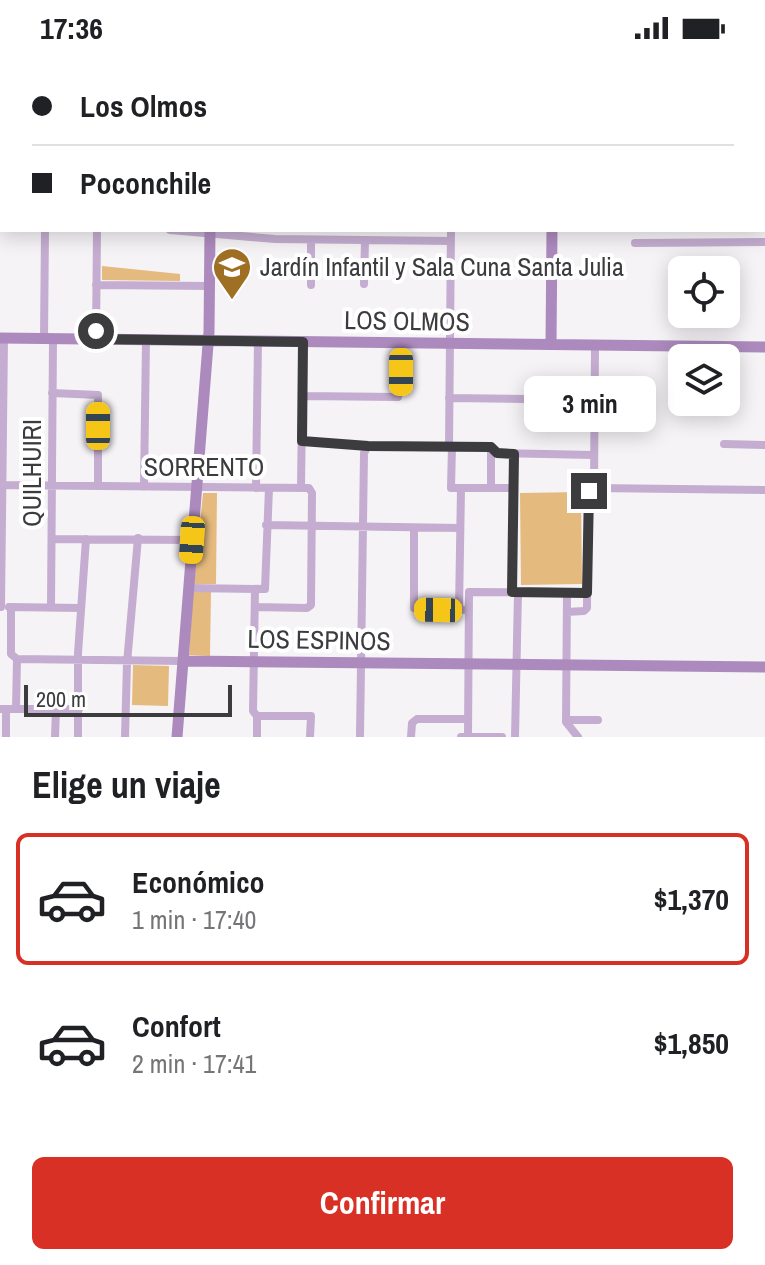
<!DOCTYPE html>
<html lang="es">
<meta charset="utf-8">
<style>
:root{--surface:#fff;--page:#f2f2f2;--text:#202124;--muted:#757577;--line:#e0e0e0;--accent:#d93025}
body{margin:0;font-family:"Archivo Narrow",sans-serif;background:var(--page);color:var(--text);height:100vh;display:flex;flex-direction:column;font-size:30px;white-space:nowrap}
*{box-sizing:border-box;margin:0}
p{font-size:26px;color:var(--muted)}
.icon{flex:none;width:44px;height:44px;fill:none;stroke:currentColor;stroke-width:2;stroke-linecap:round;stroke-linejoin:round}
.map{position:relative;height:681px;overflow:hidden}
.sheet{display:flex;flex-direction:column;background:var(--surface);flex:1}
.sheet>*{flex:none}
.banner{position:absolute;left:0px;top:0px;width:766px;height:176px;box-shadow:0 4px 20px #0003;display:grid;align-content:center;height:176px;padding:0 32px;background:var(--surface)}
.buttons{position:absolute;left:668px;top:200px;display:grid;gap:16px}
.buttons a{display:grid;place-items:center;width:72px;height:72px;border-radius:12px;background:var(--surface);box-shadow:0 4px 20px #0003;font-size:40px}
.scale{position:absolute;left:24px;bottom:20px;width:208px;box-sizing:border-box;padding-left:8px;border:4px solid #3c3b3d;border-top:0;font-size:22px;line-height:28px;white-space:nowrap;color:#3c3b3d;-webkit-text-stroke:6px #fff;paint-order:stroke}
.end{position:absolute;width:36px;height:36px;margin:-18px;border:10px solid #3c3b3d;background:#fff;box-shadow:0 0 0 4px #fff}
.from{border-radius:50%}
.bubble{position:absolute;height:56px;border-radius:12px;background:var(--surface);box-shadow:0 4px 20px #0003;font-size:26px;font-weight:700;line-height:56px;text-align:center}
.car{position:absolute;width:24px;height:48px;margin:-24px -12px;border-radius:10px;box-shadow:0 0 6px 2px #0007;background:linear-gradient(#f5c518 24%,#345 0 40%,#f5c518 0 76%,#345 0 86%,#f5c518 0)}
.banner b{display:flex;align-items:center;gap:28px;height:76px;font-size:30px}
.banner b+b{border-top:2px solid var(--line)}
.banner i{width:20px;height:20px;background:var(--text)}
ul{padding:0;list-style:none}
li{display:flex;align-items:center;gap:24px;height:132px;margin:0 16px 12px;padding:0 16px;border:4px solid transparent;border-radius:12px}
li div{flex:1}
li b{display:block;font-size:30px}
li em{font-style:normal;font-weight:700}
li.on{border-color:var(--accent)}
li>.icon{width:72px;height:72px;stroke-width:1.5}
h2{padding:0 32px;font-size:36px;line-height:96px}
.button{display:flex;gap:16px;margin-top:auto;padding:16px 32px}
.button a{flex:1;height:92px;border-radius:12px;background:var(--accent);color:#fff;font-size:32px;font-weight:700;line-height:92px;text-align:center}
.status{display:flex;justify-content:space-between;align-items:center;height:56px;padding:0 40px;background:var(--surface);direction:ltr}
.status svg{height:22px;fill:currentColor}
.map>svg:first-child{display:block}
.green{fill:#e5ba7e}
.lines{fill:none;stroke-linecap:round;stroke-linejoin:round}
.street{stroke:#c4add0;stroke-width:8}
.secondary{stroke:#ac8abd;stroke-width:11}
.route{stroke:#3c3b3d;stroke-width:10}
.labels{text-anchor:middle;stroke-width:8;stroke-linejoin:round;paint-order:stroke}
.poi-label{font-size:26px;fill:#3c3b3d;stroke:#fff;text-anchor:start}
.street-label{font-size:26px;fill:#3c3b3d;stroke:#fff}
</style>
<div class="status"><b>17:36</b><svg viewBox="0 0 49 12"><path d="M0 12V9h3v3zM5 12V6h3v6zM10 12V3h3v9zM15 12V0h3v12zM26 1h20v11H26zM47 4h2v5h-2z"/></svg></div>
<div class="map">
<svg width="765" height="681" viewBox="0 0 765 681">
<rect width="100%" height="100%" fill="#f6f3f7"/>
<!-- green -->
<path class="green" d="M102 210 180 218V225L102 224Z
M581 436 582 528 521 529 520 437Z
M203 437H217L216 528H194Z
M193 536H211L210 600 189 599Z
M133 609 169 610 168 650 132 649Z"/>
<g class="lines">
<!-- street -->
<path class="street" d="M47 2V0
M255 2V0
M292 2 293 0
M330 2V0
M367 2 368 0
M454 2V0
M657 2V0
M0 50H2
M764 72H765
M764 132H765
M0 165H2
M170 174 275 183 451 185
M635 187 765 186
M364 228 365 184
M96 229 210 230
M311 229V184
M44 283 45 174
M96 283 97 174
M52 337 98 339V430
M302 340 398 341 401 287
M449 342 594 344
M302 385 368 390 491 391 499 397 594 399
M724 388 765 389
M449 390 451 174
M452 390 451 432H513
M491 392V432
M0 429 309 432 312 437 311 549 307 552 255 551
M144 431 146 284
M301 431 303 286
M256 432 258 285
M594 432 765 434
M266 469 460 472
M414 472V552L469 554
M52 483 192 484
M188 532 265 533 269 432
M255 533 253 655 257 660V681
M512 536 514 398
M567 537 566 666 578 681
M1 551 4 282
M9 551 81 552
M11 551V598L17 603 16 653
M51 551 53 283
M459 554 461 432
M567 556 584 555 587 552 588 437 594 432 595 289
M17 603 183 605
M0 653H79
M257 660H311L310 681
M566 664H598
M6 681V653
M55 681 56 653
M78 681V597L86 483
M125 681 127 607 138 482
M360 681 364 397 368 390
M411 681 412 667 417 663H468
M461 681H502
M468 681 469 536 587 537
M515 681 518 536"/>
<!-- secondary -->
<path class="secondary" d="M213 2V0
M556 2V0
M0 282 765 291
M551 288 552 174
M183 605 765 611
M177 681 209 276 210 174"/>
</g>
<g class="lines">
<!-- route -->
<path class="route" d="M96 275V283L303 286 302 385 368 390 491 391 497 397 514 398 512 536 587 537 589 435"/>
</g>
<!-- icons -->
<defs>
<symbol id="school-pin" viewBox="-11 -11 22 30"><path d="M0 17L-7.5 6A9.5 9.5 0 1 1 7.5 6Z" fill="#9f7023" stroke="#fff"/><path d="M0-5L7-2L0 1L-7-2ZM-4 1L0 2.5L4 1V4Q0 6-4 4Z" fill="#fff"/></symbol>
</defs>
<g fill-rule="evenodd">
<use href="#school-pin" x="210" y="189" width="44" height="60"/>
</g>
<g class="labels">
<!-- poi labels -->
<g class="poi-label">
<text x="260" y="220">Jardín Infantil y Sala Cuna Santa Julia</text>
</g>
<!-- street labels -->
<g class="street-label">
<text transform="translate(407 265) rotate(1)" y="9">LOS OLMOS</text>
<text x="204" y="420">SORRENTO</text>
<text transform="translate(32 417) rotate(-90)" y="9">QUILHUIRI</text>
<text transform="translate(319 584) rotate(1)" y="9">LOS ESPINOS</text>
</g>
</g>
</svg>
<div class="buttons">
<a><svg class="icon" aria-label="locate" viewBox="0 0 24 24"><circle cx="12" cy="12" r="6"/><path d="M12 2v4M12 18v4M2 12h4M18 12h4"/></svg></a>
<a><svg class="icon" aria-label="layers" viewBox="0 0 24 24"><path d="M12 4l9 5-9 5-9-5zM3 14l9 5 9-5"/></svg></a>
</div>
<div class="scale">200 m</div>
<i class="end from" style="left:96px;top:275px"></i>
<i class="end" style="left:589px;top:435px"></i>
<div class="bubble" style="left:524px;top:320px;width:132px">3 min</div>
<i class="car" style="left:401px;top:316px;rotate:180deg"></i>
<i class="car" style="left:98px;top:370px;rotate:0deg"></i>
<i class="car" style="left:192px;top:484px;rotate:184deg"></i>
<i class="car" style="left:438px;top:554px;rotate:271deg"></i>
<div class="banner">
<b><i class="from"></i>Los Olmos</b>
<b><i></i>Poconchile</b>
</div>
</div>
<section class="sheet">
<h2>Elige un viaje</h2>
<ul>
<li class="on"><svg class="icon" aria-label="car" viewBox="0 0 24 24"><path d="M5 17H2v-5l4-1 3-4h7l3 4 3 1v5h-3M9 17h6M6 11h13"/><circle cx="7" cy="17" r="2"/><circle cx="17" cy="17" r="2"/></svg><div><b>Económico</b><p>1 min · 17:40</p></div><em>$1,370</em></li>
<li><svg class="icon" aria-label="car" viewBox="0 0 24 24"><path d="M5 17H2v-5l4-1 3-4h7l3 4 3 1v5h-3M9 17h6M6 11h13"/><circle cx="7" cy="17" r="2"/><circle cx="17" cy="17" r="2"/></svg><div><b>Confort</b><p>2 min · 17:41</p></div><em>$1,850</em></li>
</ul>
<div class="button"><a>Confirmar</a></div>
</section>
